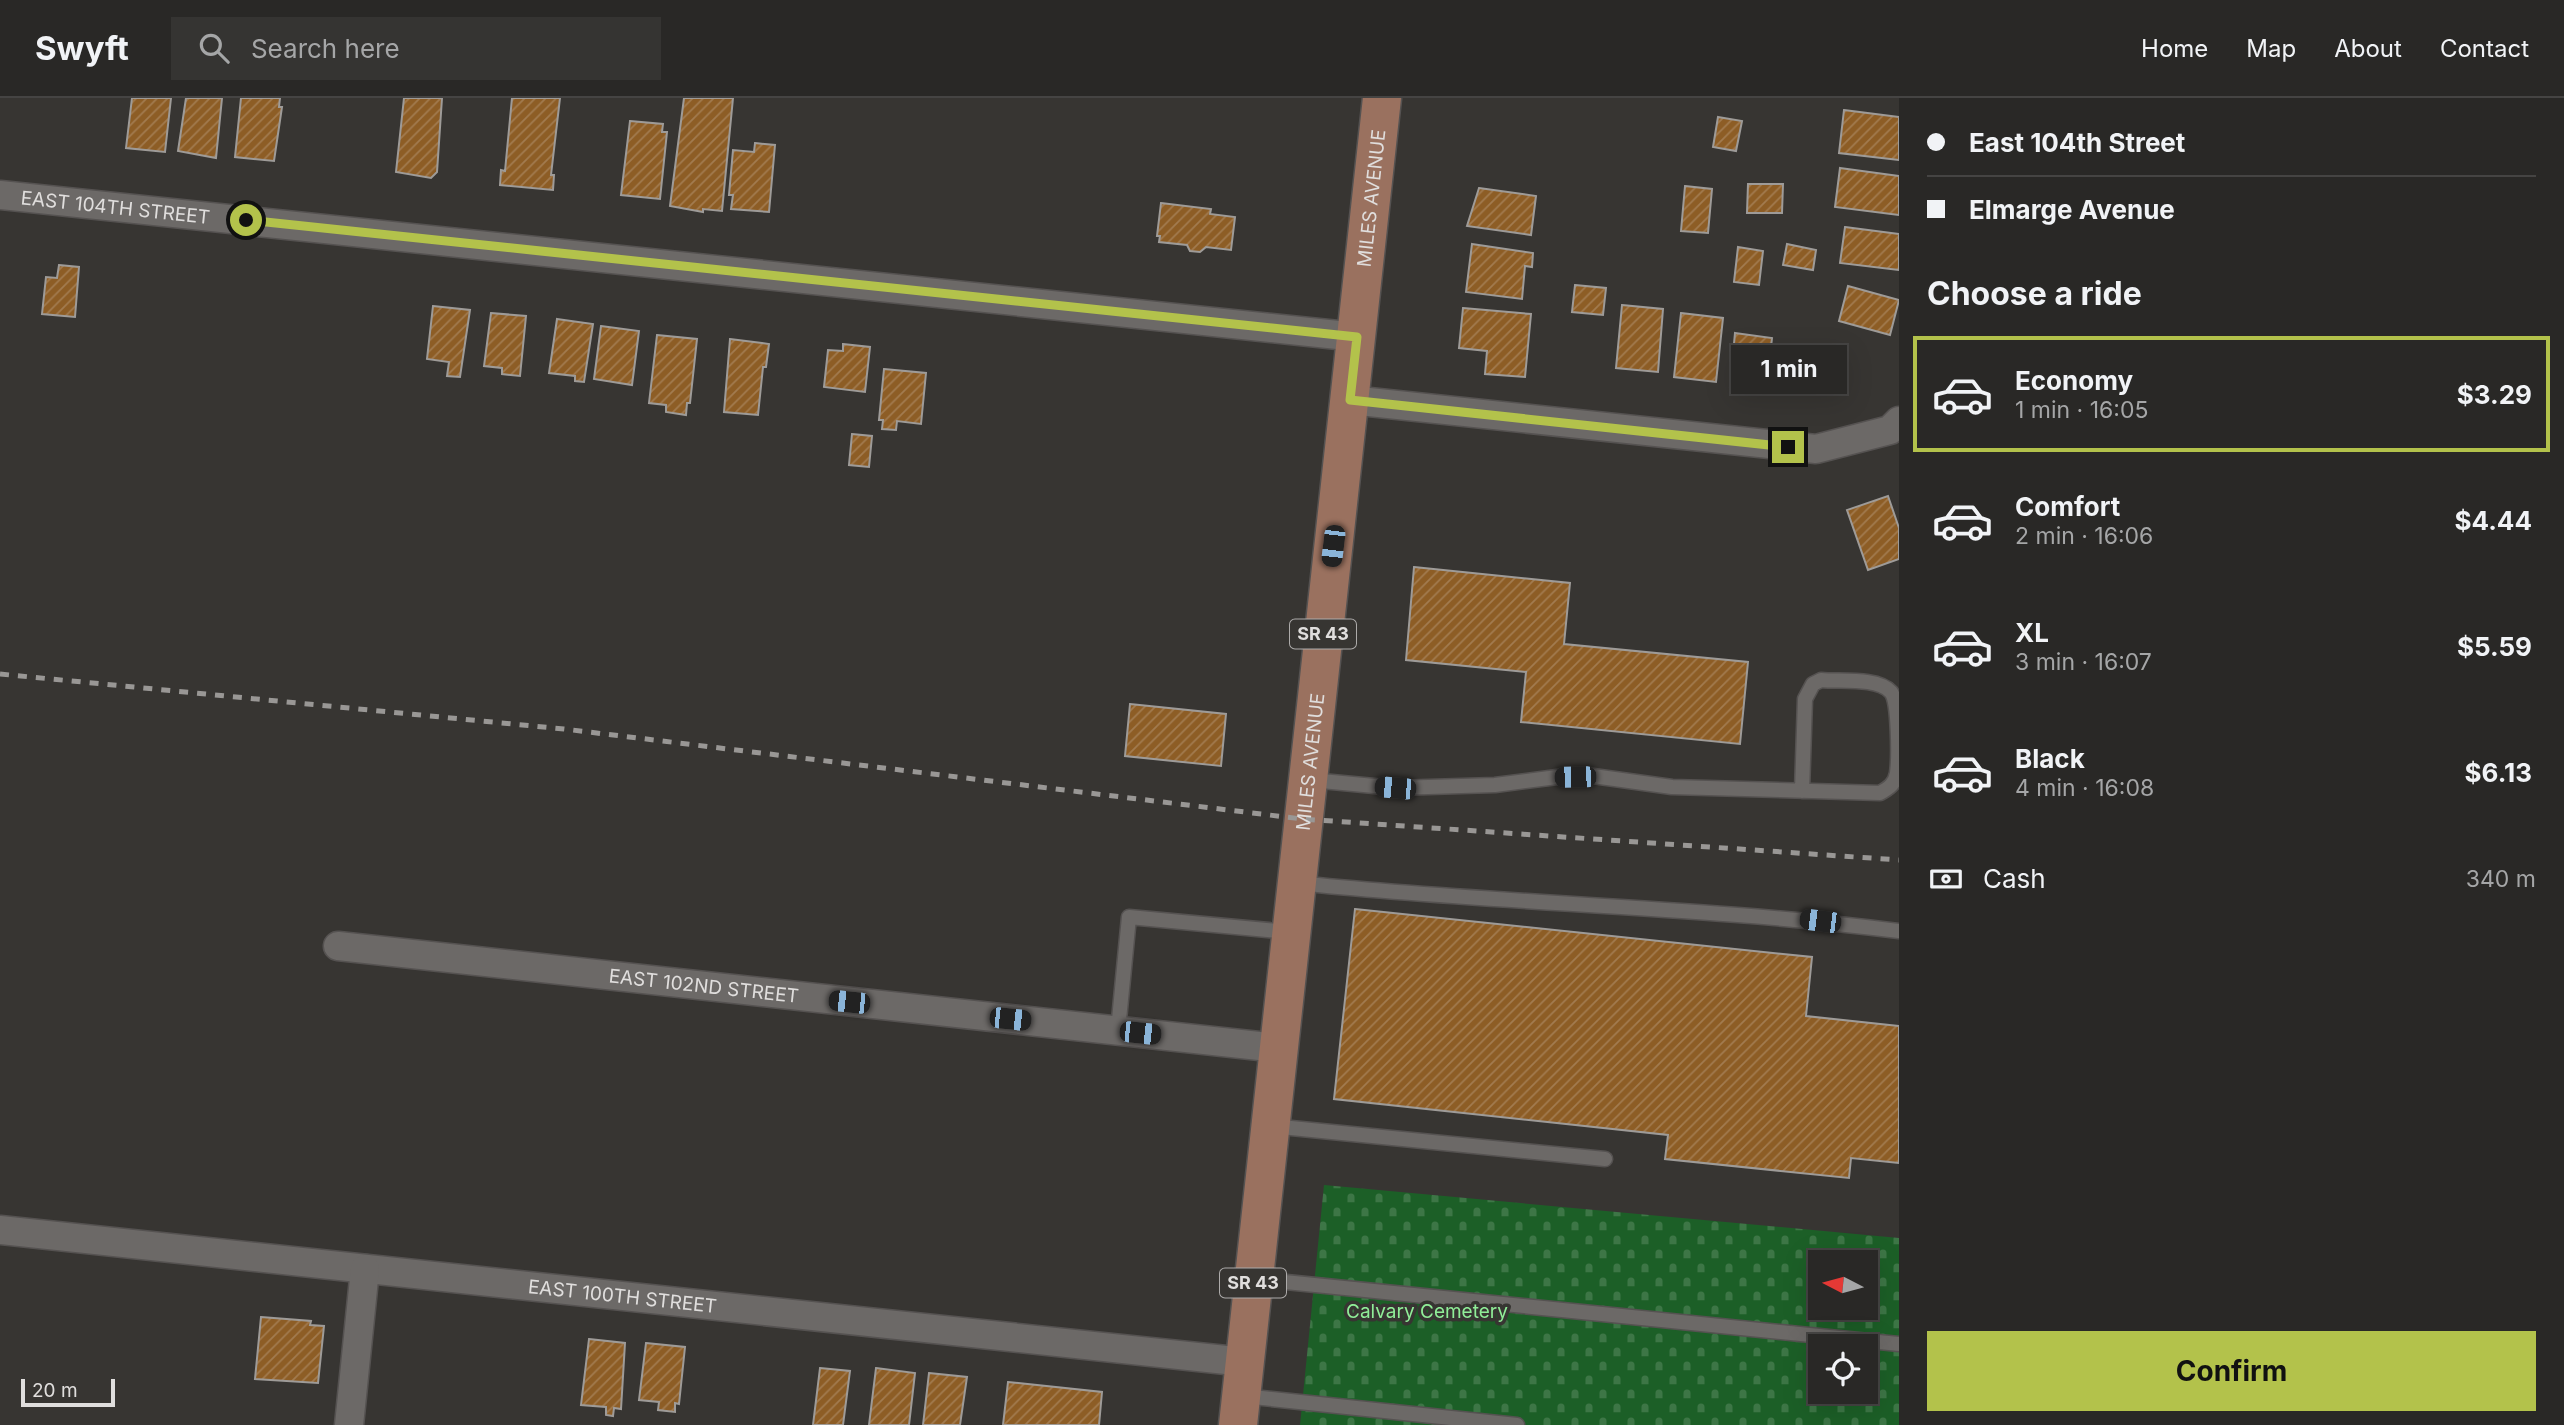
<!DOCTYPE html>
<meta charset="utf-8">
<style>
:root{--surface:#292826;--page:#353432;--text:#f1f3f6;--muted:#a5a6a7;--line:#454443;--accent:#b3c24b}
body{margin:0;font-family:Inter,sans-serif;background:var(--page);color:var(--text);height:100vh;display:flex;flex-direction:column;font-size:26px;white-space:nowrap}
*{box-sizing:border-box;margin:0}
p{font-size:23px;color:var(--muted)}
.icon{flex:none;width:38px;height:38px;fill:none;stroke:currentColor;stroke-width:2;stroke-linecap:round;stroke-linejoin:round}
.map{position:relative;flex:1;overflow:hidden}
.sheet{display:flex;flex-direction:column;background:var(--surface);width:665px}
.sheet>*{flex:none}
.hud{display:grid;align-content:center;height:154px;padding:0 28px;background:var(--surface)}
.needle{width:46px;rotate:276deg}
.tools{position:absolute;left:1808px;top:1152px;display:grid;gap:14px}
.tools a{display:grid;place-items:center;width:70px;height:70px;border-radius:0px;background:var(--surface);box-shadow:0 7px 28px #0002,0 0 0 2px var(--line);font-size:35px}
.scale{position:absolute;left:21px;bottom:18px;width:94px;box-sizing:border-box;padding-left:7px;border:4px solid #e0dedd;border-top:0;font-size:19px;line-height:24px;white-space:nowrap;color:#e0dedd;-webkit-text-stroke:5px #373532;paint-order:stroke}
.end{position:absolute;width:32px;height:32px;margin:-16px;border:9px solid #b3c24b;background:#111;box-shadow:0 0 0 4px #111}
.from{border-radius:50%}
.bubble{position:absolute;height:49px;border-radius:0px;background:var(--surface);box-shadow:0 7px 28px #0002,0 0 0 2px var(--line);font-size:23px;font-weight:700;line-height:49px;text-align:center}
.car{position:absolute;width:21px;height:42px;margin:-21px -10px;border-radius:9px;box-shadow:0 0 5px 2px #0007;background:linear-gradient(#222 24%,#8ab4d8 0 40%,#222 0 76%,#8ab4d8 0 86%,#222 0)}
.hud b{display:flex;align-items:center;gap:24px;height:66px;font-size:26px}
.hud b+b{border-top:2px solid var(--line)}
.hud i{width:18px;height:18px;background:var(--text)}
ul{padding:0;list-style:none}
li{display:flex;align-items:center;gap:21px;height:116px;margin:0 14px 10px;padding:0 14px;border:4px solid transparent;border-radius:0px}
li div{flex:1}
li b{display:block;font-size:26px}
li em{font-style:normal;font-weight:700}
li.selected{border-color:var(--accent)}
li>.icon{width:63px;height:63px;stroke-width:1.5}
h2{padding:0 28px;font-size:32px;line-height:84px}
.pay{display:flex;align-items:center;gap:18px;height:77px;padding:0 28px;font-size:26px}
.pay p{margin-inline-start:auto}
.button{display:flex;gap:14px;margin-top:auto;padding:14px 28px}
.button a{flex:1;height:80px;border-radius:0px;background:var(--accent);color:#111;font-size:28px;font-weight:700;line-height:80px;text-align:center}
header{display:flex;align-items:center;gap:42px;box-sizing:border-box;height:98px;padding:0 35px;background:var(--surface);border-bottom:2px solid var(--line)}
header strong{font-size:33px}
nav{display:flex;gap:38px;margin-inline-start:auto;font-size:24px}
.search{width:490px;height:63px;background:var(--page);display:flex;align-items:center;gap:18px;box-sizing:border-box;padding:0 24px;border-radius:0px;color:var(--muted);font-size:26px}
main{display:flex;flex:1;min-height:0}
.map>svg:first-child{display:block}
.cemetery{fill:url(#cemetery-stones);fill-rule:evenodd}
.building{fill:url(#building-hatch);stroke:#9e9b98;stroke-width:2}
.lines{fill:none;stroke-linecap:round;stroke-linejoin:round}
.lane-casing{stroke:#555251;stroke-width:17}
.street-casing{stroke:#555251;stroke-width:31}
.primary-casing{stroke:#555251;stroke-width:41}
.lane{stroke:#6c6967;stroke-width:14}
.street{stroke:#6c6967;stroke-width:28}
.primary{stroke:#9a715f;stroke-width:38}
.rail{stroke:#999795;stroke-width:5;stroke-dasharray:9 9;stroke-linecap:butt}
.route{stroke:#b3c24b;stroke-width:9}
.labels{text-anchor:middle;stroke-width:7;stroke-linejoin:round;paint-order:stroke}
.shield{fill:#373532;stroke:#adabaa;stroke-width:2}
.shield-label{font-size:18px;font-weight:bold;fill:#e0dedd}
.street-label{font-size:19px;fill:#e0dedd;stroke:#373532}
.park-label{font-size:19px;fill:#90ee98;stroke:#373532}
</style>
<header>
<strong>Swyft</strong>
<div class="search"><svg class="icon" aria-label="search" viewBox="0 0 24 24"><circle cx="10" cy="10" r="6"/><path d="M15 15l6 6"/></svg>Search here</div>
<nav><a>Home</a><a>Map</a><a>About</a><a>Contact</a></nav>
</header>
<main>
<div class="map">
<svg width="1899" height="1327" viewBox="0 0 1899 1327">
<defs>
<pattern id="cemetery-stones" width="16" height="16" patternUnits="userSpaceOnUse" patternTransform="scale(1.75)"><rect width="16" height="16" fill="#1c5f27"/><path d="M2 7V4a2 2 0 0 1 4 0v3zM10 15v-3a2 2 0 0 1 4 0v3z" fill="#3d7646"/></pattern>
<pattern id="building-hatch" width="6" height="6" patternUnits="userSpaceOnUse" patternTransform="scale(1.75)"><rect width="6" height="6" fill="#8d5d25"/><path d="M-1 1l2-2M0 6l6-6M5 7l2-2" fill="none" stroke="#a27b4f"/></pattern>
</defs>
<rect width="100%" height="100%" fill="#373532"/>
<!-- cemetery -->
<path class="cemetery" d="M1324 1087 1899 1140V1327H1300ZM1820 1164H1866V1209H1820ZM1820 1248H1866V1293H1820Z"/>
<!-- building -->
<path class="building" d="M132 0H171L165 54 126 50Z
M186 0H222L216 60 178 53Z
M241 0H280L279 9H282L274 63 235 59Z
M404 0H442L437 74 431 80 396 74Z
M512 0H560L551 77H554L553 92 500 87 501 72 505 73Z
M684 0H733L722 113 703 111V114L670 108Z
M1844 12 1899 19V62L1839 55Z
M1718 19 1742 23 1736 53 1713 49Z
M630 23 663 26 662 34H667L660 101 621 97Z
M755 45 775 47 769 114 731 111 733 97H729L733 52 754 54Z
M1840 70 1899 78V117L1835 109Z
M1748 86H1783L1782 115H1747Z
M1685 88 1712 91 1708 135 1681 133Z
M1479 90 1536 98 1531 137 1467 128Z
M1161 105 1211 111 1210 116 1235 119 1231 152 1206 149 1200 154 1190 153 1187 147 1159 144 1160 138H1157Z
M1845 129 1899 136V172L1840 165Z
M1472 146 1533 155 1532 169 1525 168 1522 201 1466 194Z
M1787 146 1816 152 1813 172 1783 167Z
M1738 149 1763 153 1759 187 1734 184Z
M59 167 79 169 75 219 42 216 46 179 57 180Z
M1575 187 1606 190 1603 217 1572 214Z
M1848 188 1899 202 1890 237 1839 223Z
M1622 207 1663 211 1658 274 1616 270Z
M433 208 470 212 460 279 447 278 449 264 427 261Z
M1463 210 1531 216 1525 279 1485 276 1487 253 1459 250Z
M491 215 526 218 520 278 502 276V270L484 268Z
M1681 215 1723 220 1716 284 1674 279Z
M557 221 593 226 584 284 575 283V278L549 275Z
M601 228 639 233 632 287 594 281Z
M1735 235 1772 240 1766 293 1730 289Z
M657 237 697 241 690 305H687L686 317 666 314V307L649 305Z
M730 241 769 246 766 269H763L758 317 724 314Z
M843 246 870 249 865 294 824 289 828 252 843 253Z
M884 271 926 275 921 326 897 323 896 332 882 331 883 322H879Z
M852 336 872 338 869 369 849 367Z
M1888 398 1899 430V461L1868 472 1847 412Z
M1414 469 1570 485 1564 546 1748 564 1740 646 1521 624 1526 574 1406 562Z
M1130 606 1226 616 1221 668 1125 658Z
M1355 811 1812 859 1806 918 1899 928V1065L1851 1060 1849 1080 1665 1061 1668 1037 1334 1001Z
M261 1219 311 1223 310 1227 324 1228 318 1285 255 1281Z
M589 1241 625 1245 621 1311 614 1310 613 1318 606 1317V1309L581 1307Z
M646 1245 685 1249 679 1306 675 1305V1314L658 1312 659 1304 639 1302Z
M820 1270 850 1273 843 1327H813Z
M876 1270 915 1275 909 1327H869Z
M929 1275 967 1279 960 1327H923Z
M1008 1284 1102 1294 1099 1327H1003Z"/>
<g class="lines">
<defs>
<path id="lane" d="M1311 682 1395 690 1495 687 1557 679 1593 678 1672 689 1880 695C1889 690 1895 686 1897 675 1899 660 1899 604 1891 594 1877 579 1840 584 1821 582L1813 586 1805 601 1802 693
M1297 785C1497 806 1699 808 1899 833
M1118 932 1129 819 1289 834
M1271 1028 1605 1061
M1256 1181 1899 1246
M1243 1298 1517 1327"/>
<g id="street">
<path id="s1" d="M0 97 1357 239"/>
<path d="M1350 302 1816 351 1890 332 1899 323"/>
<path id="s2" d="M338 848 1278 950"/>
<path id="s3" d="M0 1132 1245 1264"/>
<path d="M349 1327 365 1171"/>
</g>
<g id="primary">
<path id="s4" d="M1238 1327 1382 0"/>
</g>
</defs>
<!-- lane casing -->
<use href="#lane" class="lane-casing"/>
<!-- street casing -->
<use href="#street" class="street-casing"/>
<!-- primary casing -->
<use href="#primary" class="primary-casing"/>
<!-- lane -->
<use href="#lane" class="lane"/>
<!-- street -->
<use href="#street" class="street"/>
<!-- primary -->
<use href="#primary" class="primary"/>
<!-- rail -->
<path class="rail" d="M0 576 564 631 1302 721 1899 762"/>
</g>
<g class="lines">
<!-- route -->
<path class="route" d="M246 122 1357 239 1350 302 1788 349"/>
</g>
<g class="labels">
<!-- shield labels -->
<g class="shield">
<rect x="1290" y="521.5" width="66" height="29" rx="5"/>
<rect x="1220" y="1170.5" width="66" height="29" rx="5"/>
</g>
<g class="shield-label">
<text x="1323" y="542">SR 43</text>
<text x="1253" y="1191">SR 43</text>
</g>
<!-- street labels -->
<g class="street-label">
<text dy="7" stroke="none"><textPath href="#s4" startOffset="1234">MILES AVENUE</textPath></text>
<text dy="7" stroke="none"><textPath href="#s1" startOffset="116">EAST 104TH STREET</textPath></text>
<text dy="7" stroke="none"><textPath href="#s4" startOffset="667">MILES AVENUE</textPath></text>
<text dy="7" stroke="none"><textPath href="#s2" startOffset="368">EAST 102ND STREET</textPath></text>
<text dy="7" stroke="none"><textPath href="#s3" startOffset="626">EAST 100TH STREET</textPath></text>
</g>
<!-- park labels -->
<g class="park-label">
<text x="1427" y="1220">Calvary Cemetery</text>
</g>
</g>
</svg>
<div class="tools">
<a><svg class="needle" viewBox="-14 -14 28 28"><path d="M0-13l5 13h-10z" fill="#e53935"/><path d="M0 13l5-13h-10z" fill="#a5a6a7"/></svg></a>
<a><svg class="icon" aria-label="locate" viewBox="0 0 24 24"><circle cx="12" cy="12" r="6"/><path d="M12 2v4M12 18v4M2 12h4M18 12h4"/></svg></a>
</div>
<div class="scale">20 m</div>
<i class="end from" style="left:246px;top:122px"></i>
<i class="end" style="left:1788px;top:349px"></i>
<div class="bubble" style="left:1731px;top:247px;width:116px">1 min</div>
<i class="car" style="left:1333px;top:448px;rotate:187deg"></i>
<i class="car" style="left:1575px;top:679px;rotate:269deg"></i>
<i class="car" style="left:1395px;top:690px;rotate:275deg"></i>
<i class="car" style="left:1820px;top:823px;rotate:277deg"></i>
<i class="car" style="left:849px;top:904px;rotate:276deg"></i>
<i class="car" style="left:1010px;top:921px;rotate:96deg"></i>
<i class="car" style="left:1140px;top:935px;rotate:96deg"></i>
</div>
<section class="sheet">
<div class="hud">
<b><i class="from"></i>East 104th Street</b>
<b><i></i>Elmarge Avenue</b>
</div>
<h2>Choose a ride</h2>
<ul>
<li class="selected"><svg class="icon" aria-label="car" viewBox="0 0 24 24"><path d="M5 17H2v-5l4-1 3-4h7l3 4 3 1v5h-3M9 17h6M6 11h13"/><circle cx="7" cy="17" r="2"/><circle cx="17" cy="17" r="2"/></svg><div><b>Economy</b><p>1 min · 16:05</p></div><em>$3.29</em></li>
<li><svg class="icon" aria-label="car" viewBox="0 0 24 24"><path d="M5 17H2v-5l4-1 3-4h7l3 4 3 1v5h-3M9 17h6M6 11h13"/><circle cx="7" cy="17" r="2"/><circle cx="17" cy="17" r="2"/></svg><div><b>Comfort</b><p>2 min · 16:06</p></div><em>$4.44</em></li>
<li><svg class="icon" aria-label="car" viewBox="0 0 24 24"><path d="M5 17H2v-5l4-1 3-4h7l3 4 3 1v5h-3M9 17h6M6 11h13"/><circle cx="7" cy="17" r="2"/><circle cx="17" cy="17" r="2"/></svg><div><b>XL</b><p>3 min · 16:07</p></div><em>$5.59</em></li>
<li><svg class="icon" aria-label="car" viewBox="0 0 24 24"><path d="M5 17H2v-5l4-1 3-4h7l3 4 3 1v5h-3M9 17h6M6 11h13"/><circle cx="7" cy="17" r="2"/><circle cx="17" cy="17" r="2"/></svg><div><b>Black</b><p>4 min · 16:08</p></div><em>$6.13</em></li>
</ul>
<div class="pay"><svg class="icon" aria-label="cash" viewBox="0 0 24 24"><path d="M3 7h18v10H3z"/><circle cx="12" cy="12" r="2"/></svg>Cash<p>340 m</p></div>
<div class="button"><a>Confirm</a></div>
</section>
</main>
